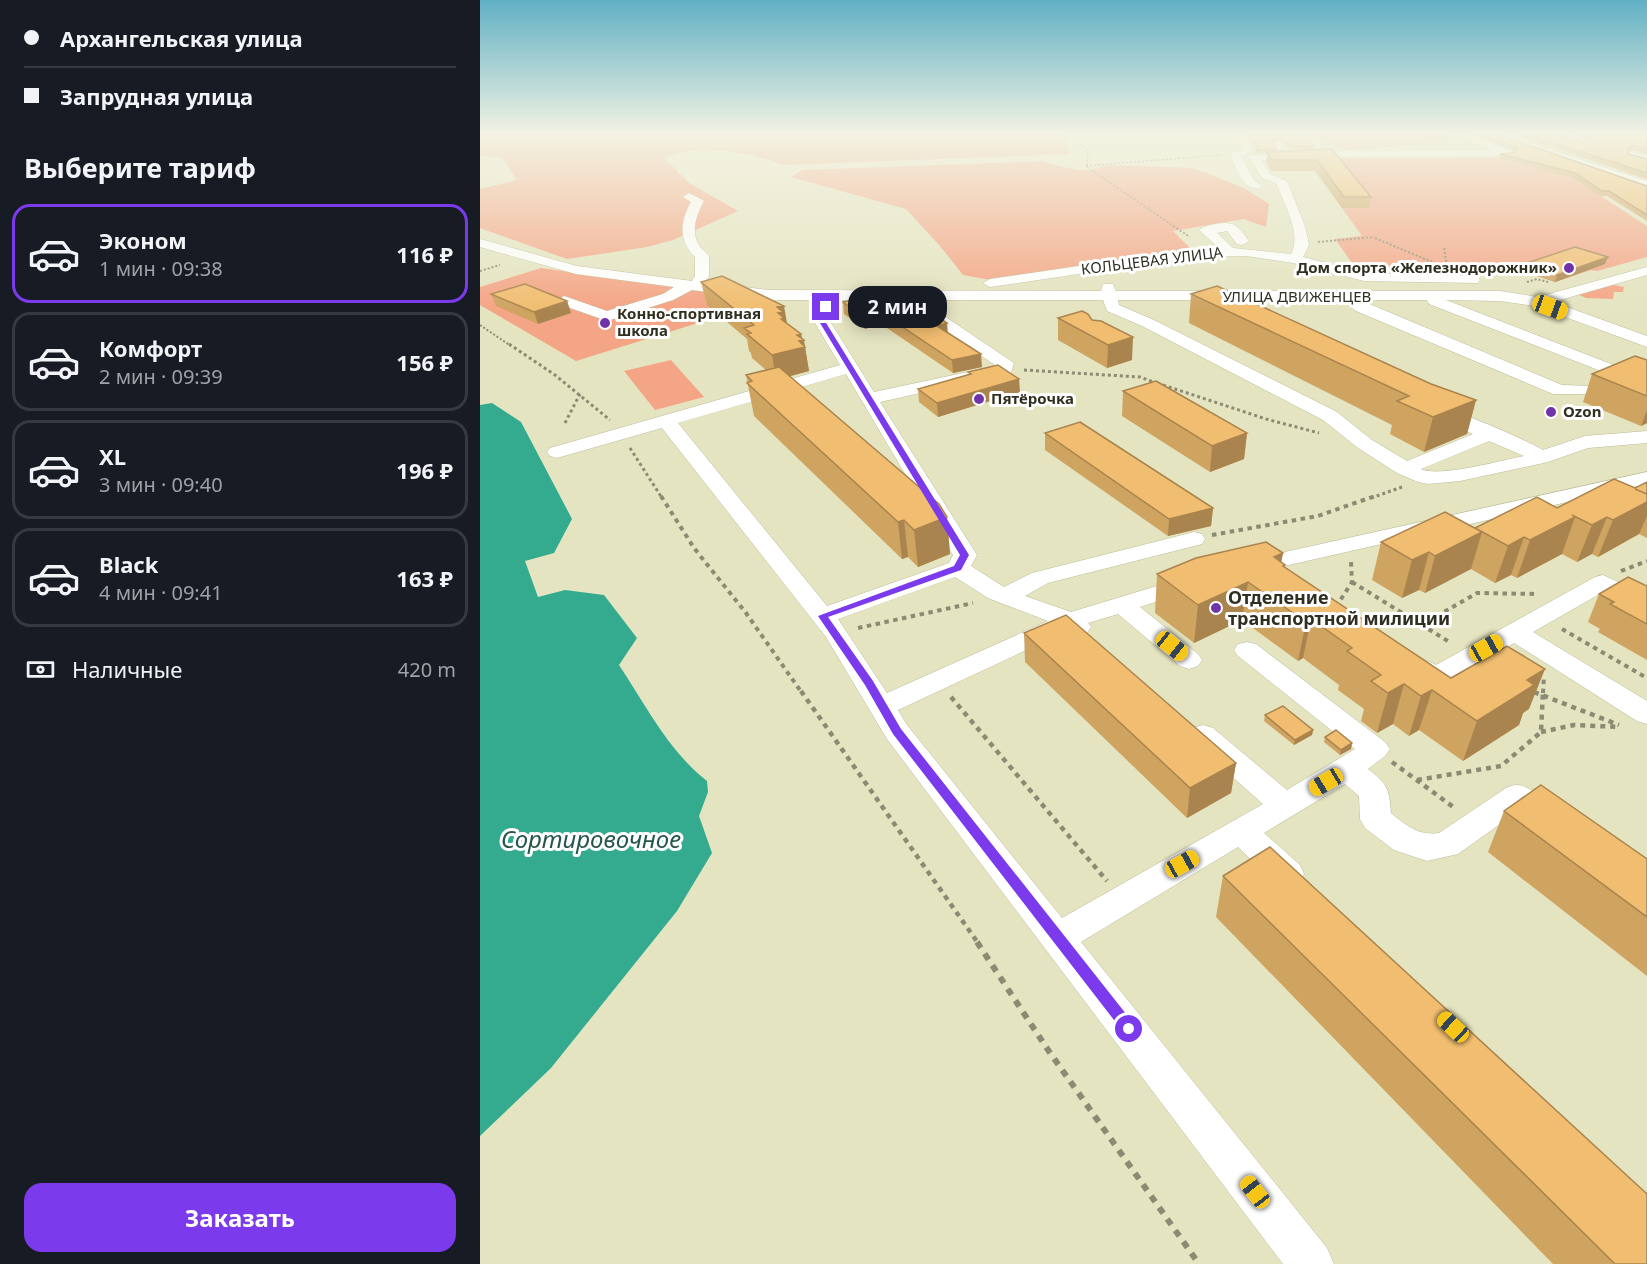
<!DOCTYPE html>
<html lang="ru">
<meta charset="utf-8">
<style>
:root{--surface:#171b24;--page:#20242c;--text:#f1f3f6;--muted:#9ea1a6;--line:#363941;--accent:#7c3aed}
body{margin:0;font-family:"Noto Sans",sans-serif;background:var(--page);color:var(--text);height:100vh;display:flex;flex-direction:column;font-size:22px;white-space:nowrap}
*{box-sizing:border-box;margin:0}
p{font-size:20px;color:var(--muted)}
.icon{flex:none;width:33px;height:33px;fill:none;stroke:currentColor;stroke-width:2;stroke-linecap:round;stroke-linejoin:round}
.map{position:relative;flex:1;overflow:hidden}
.drawer{display:flex;flex-direction:column;background:var(--surface);width:480px}
.drawer>*{flex:none}
.banner{display:grid;align-content:center;height:132px;padding:0 24px;background:var(--surface)}
.end{position:absolute;width:27px;height:27px;margin:-14px;border:8px solid #7c3aed;background:#fff;box-shadow:0 0 0 3px #fff}
.from{border-radius:50%}
.bubble{position:absolute;height:42px;border-radius:18px;background:var(--surface);box-shadow:0 3px 15px #0003;font-size:20px;font-weight:700;line-height:42px;text-align:center}
.car{position:absolute;width:18px;height:36px;margin:-18px -9px;border-radius:8px;box-shadow:0 0 4px 2px #0007;background:linear-gradient(#f5c518 24%,#345 0 40%,#f5c518 0 76%,#345 0 86%,#f5c518 0)}
.banner b{display:flex;align-items:center;gap:21px;height:57px;font-size:22px}
.banner b+b{border-top:2px solid var(--line)}
.banner i{width:15px;height:15px;background:var(--text)}
ul{padding:0;list-style:none}
li{display:flex;align-items:center;gap:18px;height:99px;margin:0 12px 9px;padding:0 12px;border:3px solid var(--line);border-radius:18px}
li div{flex:1}
li b{display:block;font-size:22px}
li em{font-style:normal;font-weight:700}
li.selected{border-color:var(--accent)}
li>.icon{width:54px;height:54px;stroke-width:1.5}
h2{padding:0 24px;font-size:27px;line-height:72px}
.pay{display:flex;align-items:center;gap:15px;height:66px;padding:0 24px;font-size:22px}
.pay p{margin-inline-start:auto}
.primary-button{display:flex;gap:12px;margin-top:auto;padding:12px 24px}
.primary-button a{flex:1;height:69px;border-radius:18px;background:var(--accent);color:#fff;font-size:24px;font-weight:700;line-height:69px;text-align:center}
main{display:flex;flex:1;min-height:0}
.map>svg:first-child{display:block}
.built{fill:#dbdcb1}
.green{fill:#f4a585}
.water{fill:#34ab8f}
.lines{fill:none;stroke-linecap:round;stroke-linejoin:round}
.minor-casing{stroke:#bbbc9a;stroke-width:1}
.path-far5{stroke:#8b8b73;stroke-width:1.5;stroke-dasharray:2 2;stroke-linecap:butt}
.path-far4{stroke:#8b8b73;stroke-width:2;stroke-dasharray:2 2;stroke-linecap:butt}
.path-far3{stroke:#8b8b73;stroke-width:3;stroke-dasharray:3 3;stroke-linecap:butt}
.path-far2{stroke:#8b8b73;stroke-width:4;stroke-dasharray:4.5 4.5;stroke-linecap:butt}
.path-far1{stroke:#8b8b73;stroke-width:4.5;stroke-dasharray:5 5;stroke-linecap:butt}
.path{stroke:#8b8b73;stroke-width:6;stroke-dasharray:7 7;stroke-linecap:butt}
.minor{fill:#fff;fill-rule:evenodd}
.wall{fill:#cfa360}
.shaded-wall{fill:#a9844e}
.building{fill:#f1bd70;stroke:#a9844e;stroke-width:1.5}
.route{fill:#7c3aed}
.poi-dot{fill:#7133a8;stroke:#fff;stroke-width:2}
.labels{text-anchor:middle;stroke-width:6;stroke-linejoin:round;paint-order:stroke}
.far-street-label{font-size:15px;fill:#2f2f21;stroke:#fff}
.far-poi-label{font-size:15px;font-weight:bold;fill:#2f2f21;stroke:#fff;text-anchor:start}
.poi-label{font-size:18px;font-weight:bold;fill:#2f2f21;stroke:#fff;text-anchor:start}
.near-water-label{font-size:24px;font-style:italic;fill:#27574a;stroke:#fff}
</style>
<main>
<section class="drawer">
<div class="banner">
<b><i class="from"></i>Архангельская улица</b>
<b><i></i>Запрудная улица</b>
</div>
<h2>Выберите тариф</h2>
<ul>
<li class="selected"><svg class="icon" aria-label="car" viewBox="0 0 24 24"><path d="M5 17H2v-5l4-1 3-4h7l3 4 3 1v5h-3M9 17h6M6 11h13"/><circle cx="7" cy="17" r="2"/><circle cx="17" cy="17" r="2"/></svg><div><b>Эконом</b><p>1 мин · 09:38</p></div><em>116 ₽</em></li>
<li><svg class="icon" aria-label="car" viewBox="0 0 24 24"><path d="M5 17H2v-5l4-1 3-4h7l3 4 3 1v5h-3M9 17h6M6 11h13"/><circle cx="7" cy="17" r="2"/><circle cx="17" cy="17" r="2"/></svg><div><b>Комфорт</b><p>2 мин · 09:39</p></div><em>156 ₽</em></li>
<li><svg class="icon" aria-label="car" viewBox="0 0 24 24"><path d="M5 17H2v-5l4-1 3-4h7l3 4 3 1v5h-3M9 17h6M6 11h13"/><circle cx="7" cy="17" r="2"/><circle cx="17" cy="17" r="2"/></svg><div><b>XL</b><p>3 мин · 09:40</p></div><em>196 ₽</em></li>
<li><svg class="icon" aria-label="car" viewBox="0 0 24 24"><path d="M5 17H2v-5l4-1 3-4h7l3 4 3 1v5h-3M9 17h6M6 11h13"/><circle cx="7" cy="17" r="2"/><circle cx="17" cy="17" r="2"/></svg><div><b>Black</b><p>4 мин · 09:41</p></div><em>163 ₽</em></li>
</ul>
<div class="pay"><svg class="icon" aria-label="cash" viewBox="0 0 24 24"><path d="M3 7h18v10H3z"/><circle cx="12" cy="12" r="2"/></svg>Наличные<p>420 m</p></div>
<div class="primary-button"><a>Заказать</a></div>
</section>
<div class="map">
<svg width="1167" height="1264" viewBox="0 0 1167 1264">
<rect width="100%" height="100%" fill="#e4e4c1"/>
<!-- built -->
<path class="built" d="M736 134H821L867 150 934 145 966 140 967 134H1064L1167 167V197L1120 196 1025 158H834L832 155H762L746 153Z"/>
<!-- green -->
<path class="green" d="M0 134H583L590 154 303 165C270 152 216 143 184 158L209 183 258 211 193 240 167 247 87 259 0 228V189L37 180 22 158 0 155Z
M821 134H967L966 140 934 145 867 150Z
M841 158H1029L1093 178 1167 226V257L1117 271 1111 270 1075 282 1042 271 877 270 855 239 882 236 832 166Z
M562 161C585 167 605 176 627 165L713 168 764 188 789 204 786 227 763 219 693 231 710 248 511 280 483 275 460 246 426 209 311 177 323 170Z
M61 268 252 295 266 308 96 361 0 305V287Z
M1129 284 1144 287 1143 292H1134L1133 299 1106 298 1097 294Z
M191 360 224 397 175 410 144 371Z"/>
<!-- water -->
<path class="water" d="M12 403 41 422 92 519 74 553 45 561 58 597 85 590 124 595 157 638 139 665C165 704 189 752 227 781L228 792 219 816 232 853 197 911 71 1068 0 1136V405Z"/>
<g class="lines">
<defs>
<path id="minor" d="M755 134H767L772 139 770 142 773 150 761 157 775 181 782 186 780 188C763 191 757 170 751 157L752 153 762 149 760 139Z
M987 134 1035 153 1030 156 825 157 820 160H781L790 174 807 181 825 226 829 245 823 257 884 273 993 276 998 277 1000 280 998 283 884 281 813 263 766 256 715 257 510 287 503 283 510 279 715 249 739 248 719 230C725 225 744 221 752 224 758 225 765 236 769 241L762 245 757 244 747 231 737 233 753 248 811 254C822 233 804 204 796 183L782 178 769 157 770 155 801 154 793 144 798 141 810 151 1012 150 983 139V135Z
M1070 134H1086L1108 142 1103 145Z
M1025 135 1167 181V189L1021 140 1020 138Z
M1152 152 1167 156V163L1148 157V153Z
M209 193 224 201C217 213 210 232 219 245 221 249 226 252 229 256V276L225 282 288 290 621 291 623 284H633L636 291H1020L1058 297 1167 267V275L1073 302 1167 336V347L1055 306 1020 301 966 300 1167 378V389L949 304 947 300H880L1082 385 1113 386 1116 390 1113 394H1073L876 311 861 300H638L639 305 674 320 857 412 892 440 927 461 993 434 951 416 949 412 951 408C967 404 1046 440 1063 450L1105 436 1167 431V443L1108 448 1068 462 980 481 948 484 938 482 917 473 878 448 843 420 662 326 627 311 623 300H357L348 318 394 392 516 366 435 309 432 306 440 301 445 303 534 363 531 373 400 402 497 555 491 566 524 587 552 573 714 532 722 534 725 539 722 544 568 583 545 596 591 612 700 579 708 577 716 579 720 584 716 589 660 607 718 654 722 660 718 666 709 669 700 666 638 614 608 623 611 627 607 633 598 635 587 631 418 710 427 725 582 918 783 804 713 742 709 735 713 728 723 725 733 728 807 790 875 749 758 656 754 650 758 644 767 642 776 644 905 742 910 749 905 756 888 769C908 785 909 788 911 813 927 826 938 836 959 833L1026 788C1029 787 1033 785 1036 785 1049 784 1079 808 1085 819L1080 828C1060 834 1052 823 1037 812L978 854 947 861 914 850 885 828 880 819 879 796 865 784 784 833 820 865 824 874 820 883 808 887 796 883 758 847 601 942 847 1248 854 1264H803L407 739 346 637 182 428 77 458 70 456 67 452 70 448 360 365 332 318 342 300H288L212 290 193 300 127 321 79 304 76 301 84 296 127 311 183 294 194 287 96 274 0 247V239L97 266 212 281 215 276V257C198 240 200 222 211 202L203 197ZM366 374 473 555 469 563 347 606 198 423ZM1009 441 1044 456C1023 460 958 478 941 469ZM475 577 508 598 568 621 407 693 358 619Z
M1167 472V484L769 574 761 572 757 567 761 562 769 560Z
M1123 575 1167 595V613L1123 592 1053 632 1167 701V724L1157 721 1034 643 965 683C949 688 931 678 922 664L926 658 935 655 956 665 1115 577Z"/>
</defs>
<!-- minor casing -->
<use href="#minor" class="minor-casing"/>
<!-- path-far5 -->
<path class="path-far5" d="M593 134 597 142 608 150 607 167 695 227
M606 166 741 155"/>
<!-- path-far4 -->
<path class="path-far4" d="M693 226 710 237
M895 238 952 262
M838 242 894 237
M964 248 967 266
M0 271 20 265
M1047 282 1057 279 1068 282
M0 325 31 346"/>
<!-- path-far3 -->
<path class="path-far3" d="M29 344 75 375 130 420
M544 370 660 377 676 383
M683 385 786 419 839 433
M85 423 100 394
M150 448 182 498
M891 498 922 487"/>
<!-- path-far2 -->
<path class="path-far2" d="M181 496 214 548 266 613 322 693
M732 535 838 516 895 496
M1141 571 1167 561
M872 582 971 643
M856 607 872 582 871 562
M941 625 997 593 1058 594
M378 628 493 603
M1082 629 1167 678
M1054 692 1056 693
M1063 693 1064 676"/>
<!-- path-far1 -->
<path class="path-far1" d="M321 691 498 943
M1054 692 1139 725
M471 697 627 881
M1061 732 1094 725 1140 727
M912 762 976 809
M937 780 1021 766 1061 732 1063 691"/>
<!-- path -->
<path class="path" d="M497 942 566 1047 719 1264"/>
<!-- minor -->
<use href="#minor" class="minor"/>
</g>
<!-- wall -->
<path class="wall" d="M770 134H822L834 146 833 149H811L798 139 792 143 797 149V151L852 149 891 197 889 208H862L835 171H791L786 162 787 152 777 153 773 142V137Z
M991 134H1016L1167 186V221L1127 196H1120L1093 178 1019 158 1020 154 1032 153 1035 151Z
M1032 134H1081L1104 143 1109 140 1093 134H1167V154L1153 150 1148 151V154L1167 159V179Z
M1128 257 1125 264 1075 282 1042 271 1044 264Z
M221 282 307 323 321 334 325 347 329 371 310 376 467 517 470 554 438 567 428 557 422 559 274 416 266 375 286 370 272 358 271 353 269 351 267 339 227 305Z
M11 294 87 301 91 313 58 324 16 306Z
M711 294 996 400 987 434 944 452 910 434 912 425 709 323Z
M408 299 468 333 502 367 473 373 401 324 385 329 364 314 363 302Z
M578 318 612 320 652 360 627 368 578 340Z
M1167 360V423L1161 426 1103 402 1112 374Z
M488 372 540 392 458 417 439 402 438 389 489 374Z
M643 391 767 433 764 459 730 472 642 416Z
M565 433 733 508 731 526 688 536 565 450Z
M1167 482V538L1159 534 1118 557 1112 554 1097 562 1082 554 1037 578 1031 575 1015 583 991 569 945 593 939 590 922 598 892 580 901 542 995 528 1155 488Z
M803 553 801 562 805 565 804 567 971 678 1049 709 1043 713 1039 725 983 761 939 730 929 736 913 724 897 733 881 721 884 709 858 690 859 685 823 658 818 661 762 620 714 643 675 613 677 574Z
M1167 586V660L1118 632 1120 629 1108 622 1119 594Z
M544 633 756 763 751 793 707 818 545 662Z
M785 715 833 730 832 735 814 745 784 721Z
M845 737 872 743 871 749 860 755 844 742Z
M1024 811 1167 859V976L1008 852Z
M743 876 1167 1264H1073L736 917Z"/>
<!-- shaded-wall -->
<path class="shaded-wall" d="M799 136 798 139 791 144V141Z
M1154 145 1153 150 1146 152 1148 147Z
M1128 257 1125 264 1075 282 1077 275Z
M87 301 91 313 58 324 54 312Z
M304 306 308 329 305 342 297 307Z
M400 312 401 324 385 329 383 317Z
M467 323 468 335 457 326Z
M321 334 322 341 324 340 325 347 329 371 296 380 292 355 317 335Z
M653 337 652 360 627 368 628 345Z
M501 354 502 367 473 373 472 360Z
M539 379 540 392 458 417 457 403Z
M996 400 987 434 944 452 953 417Z
M1167 410V423L1161 426Z
M767 433 764 459 730 472 732 446Z
M1167 502V516L1159 534 1118 557 1133 520Z
M733 508 731 526 688 536 689 519Z
M467 517 470 554 438 567 434 530Z
M1095 517 1082 554 1037 578 1050 540Z
M1127 517 1112 554 1097 562 1112 525Z
M424 520 428 557 422 559 418 522Z
M1002 532 991 569 945 593 955 556Z
M1044 537 1031 575 1015 583 1028 546Z
M949 552 939 590 922 598 932 560Z
M803 553 796 591 794 557Z
M768 582 762 620 714 643 718 605Z
M831 619 823 658 818 661 826 622Z
M1065 669 1049 709 1043 713 1039 725 983 761 997 721 1047 680Z
M924 684 913 724 897 733 908 693Z
M952 690 939 730 929 736 941 696Z
M833 730 832 735 814 745 815 740Z
M872 743 871 749 860 755 861 750Z
M756 763 751 793 707 818 710 788Z"/>
<!-- building -->
<path class="building" d="M773 134H822L834 146H811L799 136 791 141 797 149 778 150 773 139Z
M1003 134H1016L1167 186V215L1129 191H1122L1095 173 1020 154 1032 153 1038 148Z
M1046 134H1081L1104 143 1111 138 1110 136 1105 134H1167V149L1154 145 1148 147V154L1167 159V173Z
M852 149 891 197H864L837 160H792L787 152Z
M1095 247 1128 257 1077 275 1044 264Z
M242 276 304 306 297 307 303 312 298 313 304 318 301 319 321 334 317 335 324 340 319 341 325 347 292 355 267 334 271 333 264 328 274 325 221 282Z
M45 284 87 301 54 312 11 294Z
M737 286 951 384 996 400 953 417 917 401 929 396 711 294Z
M401 293 408 299 424 295 467 323 457 326 501 354 472 360 400 312 383 317 363 302Z
M602 311 608 314 612 320 621 321 653 337 628 345 578 318Z
M1155 356 1167 360V396L1112 374Z
M518 365 539 379 457 403 438 389 491 374 488 372Z
M299 367 459 504 467 517 434 530 424 520 418 522 267 383 272 381 266 375Z
M676 381 767 433 732 446 643 391Z
M600 422 733 508 689 519 565 433Z
M1134 479 1155 488 1167 482V494L1155 489 1167 494V502L1133 520 1127 517 1112 525 1092 515 1095 517 1050 540 1044 537 1028 546 995 528 1057 497 1077 508Z
M965 512 1002 532 955 556 949 552 932 560 901 542Z
M786 542 803 553 794 557 805 565 803 566 971 678 1027 646 1065 669 1047 680 1054 685 997 721 952 690 941 696 924 684 908 693 891 681 901 675 867 651 872 648 831 619 826 622 768 582 718 605 677 574 716 558Z
M1148 577 1167 586V624L1130 604 1134 602 1119 594Z
M586 615 756 763 710 788 544 633Z
M803 706 833 730 815 740 785 715Z
M856 730 872 743 861 750 845 737Z
M1061 785 1167 859V917L1024 811Z
M790 847 1167 1194V1264H1135L743 876Z"/>
<!-- sky -->
<linearGradient id="sky" x2="0" y2="1"><stop stop-color="#60b0c4"/><stop offset="0.43" stop-color="#f3f3e3"/><stop offset="1" stop-color="#f3f3e3" stop-opacity="0"/></linearGradient>
<rect width="1167" height="311" fill="url(#sky)"/>
<!-- route -->
<path class="route" d="M346 305 349 307 343 318 489 555 481 570 348 617 393 681 421 729 654 1024 656 1029 654 1033 649 1035 644 1033 413 734 385 685 338 616 474 566 480 555 337 318Z"/>
<!-- markers -->
<g class="poi-dot">
<circle cx="1089" cy="268" r="6"/>
<circle cx="125" cy="323" r="6"/>
<circle cx="499" cy="399" r="6"/>
<circle cx="1071" cy="412" r="6"/>
<circle cx="736" cy="608" r="6"/>
</g>
<g class="labels">
<!-- far-street labels -->
<g class="far-street-label">
<text transform="translate(672 261) rotate(-7)" y="5">КОЛЬЦЕВАЯ УЛИЦА</text>
<text x="817" y="302">УЛИЦА ДВИЖЕНЦЕВ</text>
</g>
<!-- far-poi labels -->
<g class="far-poi-label">
<text x="1077" y="273" text-anchor="end">Дом спорта «Железнодорожник»</text>
<text x="137" y="319">Конно-спортивная<tspan x="137" dy="17">школа</tspan></text>
<text x="511" y="404">Пятёрочка</text>
<text x="1083" y="417">Ozon</text>
</g>
<!-- poi labels -->
<g class="poi-label">
<text x="748" y="604">Отделение<tspan x="748" dy="21">транспортной милиции</tspan></text>
</g>
<!-- near-water labels -->
<g class="near-water-label">
<text x="111" y="848">Сортировочное</text>
</g>
</g>
</svg>
<i class="end from" style="left:649px;top:1029px"></i>
<i class="end" style="left:346px;top:307px"></i>
<div class="bubble" style="left:368px;top:286px;width:99px">2 мин</div>
<i class="car" style="left:1070px;top:307px;rotate:110deg"></i>
<i class="car" style="left:692px;top:646px;rotate:129deg"></i>
<i class="car" style="left:1006px;top:648px;rotate:61deg"></i>
<i class="car" style="left:846px;top:782px;rotate:239deg"></i>
<i class="car" style="left:702px;top:864px;rotate:61deg"></i>
<i class="car" style="left:973px;top:1027px;rotate:313deg"></i>
<i class="car" style="left:775px;top:1192px;rotate:322deg"></i>
</div>
</main>
